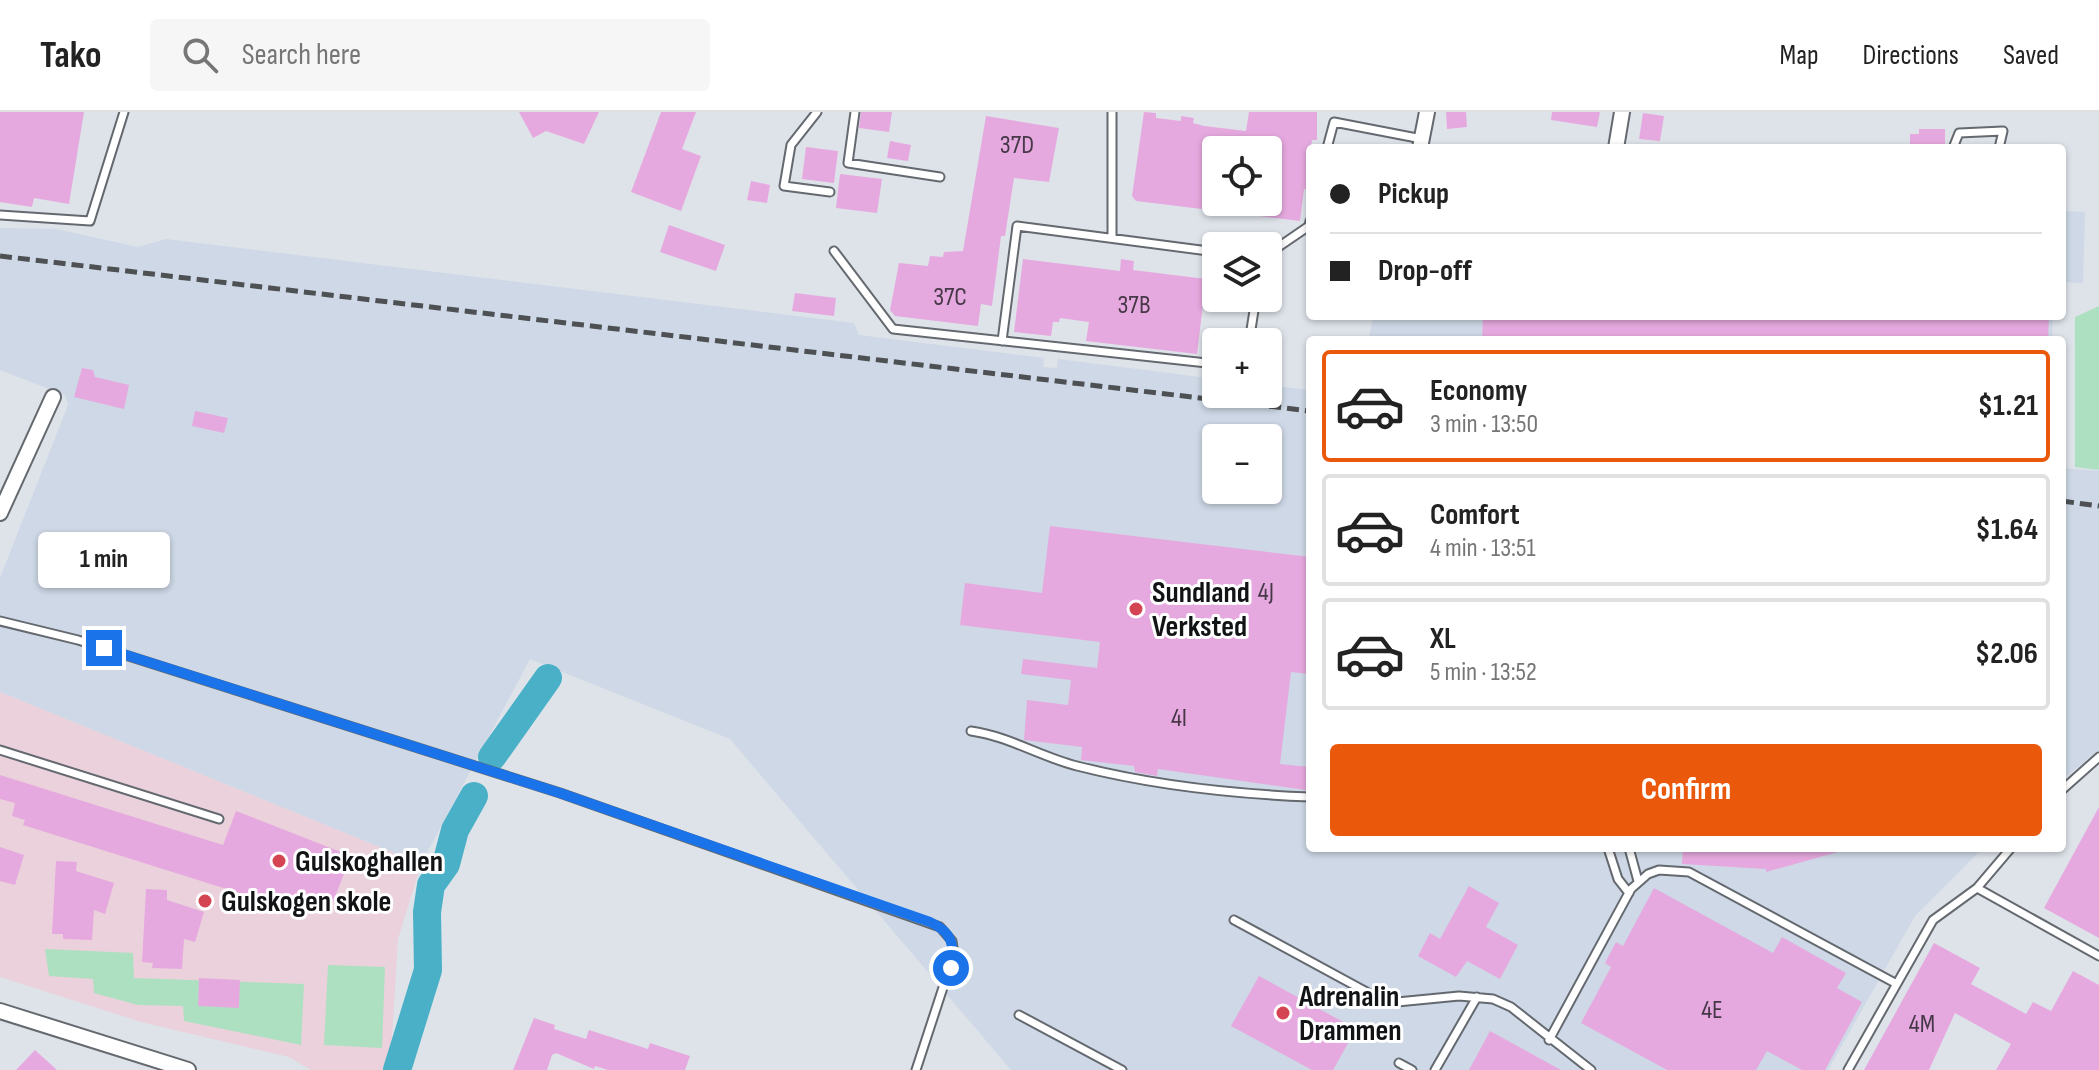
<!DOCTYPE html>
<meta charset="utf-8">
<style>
:root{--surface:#fff;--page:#f6f6f6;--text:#222;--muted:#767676;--line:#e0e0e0;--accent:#ea580c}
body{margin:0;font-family:"Sofia Sans Condensed",sans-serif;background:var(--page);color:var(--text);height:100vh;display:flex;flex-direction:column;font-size:30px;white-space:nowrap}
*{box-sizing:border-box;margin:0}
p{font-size:26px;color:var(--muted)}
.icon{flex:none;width:44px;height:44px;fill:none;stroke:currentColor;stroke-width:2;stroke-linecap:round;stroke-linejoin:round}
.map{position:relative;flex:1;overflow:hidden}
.sheet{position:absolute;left:1306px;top:224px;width:760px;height:516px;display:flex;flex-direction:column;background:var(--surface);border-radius:8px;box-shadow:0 2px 6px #0004}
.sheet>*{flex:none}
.hud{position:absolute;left:1306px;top:32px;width:760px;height:176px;border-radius:8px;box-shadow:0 2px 6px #0004;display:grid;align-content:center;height:176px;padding:0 24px;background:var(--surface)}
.tools{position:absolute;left:1202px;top:24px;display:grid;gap:16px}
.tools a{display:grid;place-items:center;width:80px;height:80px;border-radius:8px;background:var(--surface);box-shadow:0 2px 6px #0004;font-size:40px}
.end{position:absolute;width:36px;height:36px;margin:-18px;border:10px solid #1a73e8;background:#fff;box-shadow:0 0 0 4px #fff}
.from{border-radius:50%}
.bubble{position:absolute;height:56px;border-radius:8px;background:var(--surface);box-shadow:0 2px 6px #0004;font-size:26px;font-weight:700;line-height:56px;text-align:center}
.hud b{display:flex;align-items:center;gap:28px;height:76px;font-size:30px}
.hud b+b{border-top:2px solid var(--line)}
.hud i{width:20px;height:20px;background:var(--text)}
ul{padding:14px 0 0;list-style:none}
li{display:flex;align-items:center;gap:24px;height:112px;margin:0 16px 12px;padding:0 8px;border:4px solid var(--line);border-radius:8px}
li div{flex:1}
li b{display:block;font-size:30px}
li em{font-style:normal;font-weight:700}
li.active{border-color:var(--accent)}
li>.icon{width:72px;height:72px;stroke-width:1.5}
.cta{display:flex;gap:16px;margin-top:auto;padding:16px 24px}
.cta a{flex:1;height:92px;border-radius:8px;background:var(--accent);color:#fff;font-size:32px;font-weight:700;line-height:92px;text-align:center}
header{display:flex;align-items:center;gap:48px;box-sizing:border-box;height:112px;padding:0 40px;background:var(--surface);border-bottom:2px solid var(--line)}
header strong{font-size:38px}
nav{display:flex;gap:44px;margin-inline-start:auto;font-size:28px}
.search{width:560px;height:72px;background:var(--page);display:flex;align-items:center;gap:20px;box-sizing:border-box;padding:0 28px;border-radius:8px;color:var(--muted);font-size:30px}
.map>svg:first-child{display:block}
.built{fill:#ced8e6;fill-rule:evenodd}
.education{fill:#ead1db}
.green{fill:#ade0c1}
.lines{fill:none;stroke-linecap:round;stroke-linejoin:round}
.river{stroke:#49b0c7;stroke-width:28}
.building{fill:#e6a9df;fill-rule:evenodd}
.service-casing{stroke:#64696f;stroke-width:11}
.minor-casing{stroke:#64696f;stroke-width:18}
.service{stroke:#fff;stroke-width:7}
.minor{stroke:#fff;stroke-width:14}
.rail{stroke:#4e5154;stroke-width:5;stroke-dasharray:12 6;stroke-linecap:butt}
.route{stroke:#1a73e8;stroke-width:10}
.poi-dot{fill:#d44452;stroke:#fff;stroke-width:3}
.labels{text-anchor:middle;stroke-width:6;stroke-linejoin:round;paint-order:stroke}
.number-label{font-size:26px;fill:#463848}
.poi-label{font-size:30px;font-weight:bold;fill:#111315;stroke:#fff;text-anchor:start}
</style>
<header>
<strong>Tako</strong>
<div class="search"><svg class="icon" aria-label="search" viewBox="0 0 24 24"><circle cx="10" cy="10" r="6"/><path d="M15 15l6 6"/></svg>Search here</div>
<nav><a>Map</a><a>Directions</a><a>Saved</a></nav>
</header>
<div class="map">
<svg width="2099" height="958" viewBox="0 0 2099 958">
<rect width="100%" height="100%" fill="#dee3ea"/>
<!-- built -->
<path class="built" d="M2062 99 2085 100 2083 171 2062 170Z
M0 116 56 117 138 135 166 127 854 211 859 223 1044 246 1043 255 1057 256 1058 247 1216 267V282H1268V273L1310 278V736H1983L1915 804 1828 958H1011L730 627 530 547 421 752 0 580V466L68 293 65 283 0 258ZM1216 326H1268V378H1216Z
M1373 204H2053L2052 228H1369Z
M2062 356 2099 359V638L2062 668Z"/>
<!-- education -->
<path class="education" d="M0 580 421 752 398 827 390 958H311L289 945 141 910 0 865Z"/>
<!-- green -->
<path class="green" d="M2099 194V358L2075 355V205Z
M45 837 133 841 134 866 304 872 301 933 184 909 183 894 138 893 94 881 93 867 49 864Z
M328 853 385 855 382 936 324 933Z"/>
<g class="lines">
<!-- river -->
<path class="river" d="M492 645 548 566
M397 958 428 858 427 800 431 773 446 752 455 718 474 684"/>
</g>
<!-- building -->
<path class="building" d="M0 0H84L69 92 34 86 32 95 0 90Z
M519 0H599L584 32 546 19 533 26Z
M661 0H696L682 37 701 44 681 99 631 80Z
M861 0H892L889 20 859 16Z
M1144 0 1156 1V6L1181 9V4L1194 6 1193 11 1204 14 1246 19 1249 0H1317V28H1312L1308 58 1310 78 1304 77 1300 109 1136 89 1132 84ZM1216 38H1268V90H1216Z
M1446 0H1466L1467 15 1447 17Z
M1552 0H1600L1597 15 1551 8Z
M1643 1 1664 4 1660 29 1639 27Z
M986 4 1059 16 1049 70 1014 66 1005 124H1001L992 194 981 192 978 214 895 204 890 198 899 151 928 154 930 144 943 145 944 140 963 139Z
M1919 17H1945V36H1910V22H1919Z
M890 29 911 33 908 49 887 46Z
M806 35 838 39 834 71 802 67Z
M840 62 882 67 877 101 836 96Z
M751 69 770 73 767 91 747 88Z
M669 113 725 133 716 159 660 140Z
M1023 147 1120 159 1121 147 1134 149 1133 158 1206 167 1197 242 1086 229 1089 210 1060 206 1059 210H1053L1051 224 1014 220Z
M795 181 836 186 834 204 792 199Z
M1483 204H2049L2048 228H1482Z
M82 256 93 258 95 265 129 273 124 297 74 285Z
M195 299 228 306 224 321 192 314Z
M1050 414 1310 445V562L1291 560 1280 652 1309 655 1306 678 1158 657 1157 664 1135 660 1134 654 1081 648 1082 635 1024 628 1027 588 1068 593 1071 568 1021 562 1023 547 1097 556 1100 530 960 513 965 471 1042 481Z
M0 663 223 733 236 699 351 744 331 795 308 786 303 801 23 713 25 708 12 704 15 691 0 687Z
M2099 695V826L2044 796Z
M0 735 24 743 15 773 0 769Z
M1683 736H1838V740L1766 760V757L1682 752Z
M56 749 77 750 76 759 114 771 105 802 94 798 92 828 63 827V822H52Z
M1469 774 1499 791 1486 815 1518 833 1500 867 1467 849 1456 865 1418 844 1430 821 1440 827Z
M1654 776 1773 841 1782 825 1846 861 1837 876 1862 890 1825 958H1802L1767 939 1756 958H1667L1581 911 1611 855 1605 851 1616 830 1623 834Z
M146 777 167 778V788L204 800 195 830 184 827 182 857 152 856 153 851 142 850Z
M1934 831 1980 856 1971 872 2026 902 2033 890 2051 899 2073 859 2099 873V958H1996L2011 932 1955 901 1929 958H1864Z
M1259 864 1356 917 1333 958H1312L1231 914Z
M199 866 240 868 239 896 198 894Z
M534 906 555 913 554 917 586 927 589 918 648 937 650 931 690 944 685 958H608L595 954 594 957 556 941 552 943 547 958H513Z
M1490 919 1561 958H1469Z
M35 938 57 958H16Z"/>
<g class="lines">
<defs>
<path id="service" d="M817 0 791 33 784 74 830 80
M855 0 848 51 940 65
M1327 36 1334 10 1422 27
M1953 36 1959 21 2003 19 1999 36
M0 103 90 109 124 0
M1112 126V0
M834 139 893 217 1216 252
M1268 142 1309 114 1310 109
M1002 229 1017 114 1216 140
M1249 230 1256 186
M0 509 78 528 560 681 940 815 952 829 954 842 916 958
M971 619C1008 624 1041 645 1077 654 1152 673 1233 682 1310 685
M0 638 219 707
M2062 678 2099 645
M1608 736 1618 767 1629 781
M1629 736 1638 769
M1977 776 2099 844
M1234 808 1387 891 1459 884 1493 887 1511 895 1591 958
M1019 903 1122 958
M1549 928 1631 777 1648 762 1659 758 1689 760 1895 871
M1399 951 1412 958
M1435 958 1477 885
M1848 958 1933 808 1977 776 2011 736"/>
<path id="minor" d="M1420 36 1427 0
M1616 36 1622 0
M0 401 53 285
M0 899 188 958"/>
</defs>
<!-- service casing -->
<use href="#service" class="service-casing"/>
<!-- minor casing -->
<use href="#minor" class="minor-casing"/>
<!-- service -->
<use href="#service" class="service"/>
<!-- minor -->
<use href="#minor" class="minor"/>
<!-- rail -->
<path class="rail" d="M0 144 1310 299
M2062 389 2099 394"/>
</g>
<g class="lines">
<!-- route -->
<path class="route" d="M104 536 560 681 930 810C952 820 955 832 951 856"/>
</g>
<!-- markers -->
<g class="poi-dot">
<circle cx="1136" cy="497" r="8"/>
<circle cx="279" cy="749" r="8"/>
<circle cx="205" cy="789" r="8"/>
<circle cx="1283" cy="901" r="8"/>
</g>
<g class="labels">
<!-- number labels -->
<g class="number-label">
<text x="1017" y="41">37D</text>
<text x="950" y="193">37C</text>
<text x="1134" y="201">37B</text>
<text x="1266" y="488">4J</text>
<text x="1179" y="614">4I</text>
<text x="1712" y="906">4E</text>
<text x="1922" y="920">4M</text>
</g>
<!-- poi labels -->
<g class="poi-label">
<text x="1152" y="490">Sundland<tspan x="1152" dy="34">Verksted</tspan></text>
<text x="295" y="759">Gulskoghallen</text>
<text x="221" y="799">Gulskogen skole</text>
<text x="1299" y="894">Adrenalin<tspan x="1299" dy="34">Drammen</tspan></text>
</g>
</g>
</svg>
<div class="tools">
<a><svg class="icon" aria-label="locate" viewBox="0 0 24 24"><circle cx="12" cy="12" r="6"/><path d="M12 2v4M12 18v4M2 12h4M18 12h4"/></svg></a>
<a><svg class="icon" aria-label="layers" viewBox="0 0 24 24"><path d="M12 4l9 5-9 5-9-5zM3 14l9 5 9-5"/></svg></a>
<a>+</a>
<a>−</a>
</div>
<i class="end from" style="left:951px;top:856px"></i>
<i class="end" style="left:104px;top:536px"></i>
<div class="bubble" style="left:38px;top:420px;width:132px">1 min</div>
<div class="hud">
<b><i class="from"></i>Pickup</b>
<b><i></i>Drop-off</b>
</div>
<section class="sheet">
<ul>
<li class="active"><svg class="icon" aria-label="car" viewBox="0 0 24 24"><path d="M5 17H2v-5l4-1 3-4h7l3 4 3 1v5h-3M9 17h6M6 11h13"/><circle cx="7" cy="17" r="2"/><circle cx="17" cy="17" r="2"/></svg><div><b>Economy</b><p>3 min · 13:50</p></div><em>$1.21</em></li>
<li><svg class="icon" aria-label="car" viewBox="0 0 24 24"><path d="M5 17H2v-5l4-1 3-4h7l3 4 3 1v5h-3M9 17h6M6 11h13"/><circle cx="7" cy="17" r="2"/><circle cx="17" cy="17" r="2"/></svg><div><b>Comfort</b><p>4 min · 13:51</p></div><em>$1.64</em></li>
<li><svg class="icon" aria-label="car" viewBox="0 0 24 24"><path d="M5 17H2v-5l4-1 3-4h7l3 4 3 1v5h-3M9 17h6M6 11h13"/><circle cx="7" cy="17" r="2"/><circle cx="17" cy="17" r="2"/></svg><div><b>XL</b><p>5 min · 13:52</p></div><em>$2.06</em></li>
</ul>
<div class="cta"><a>Confirm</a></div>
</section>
</div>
